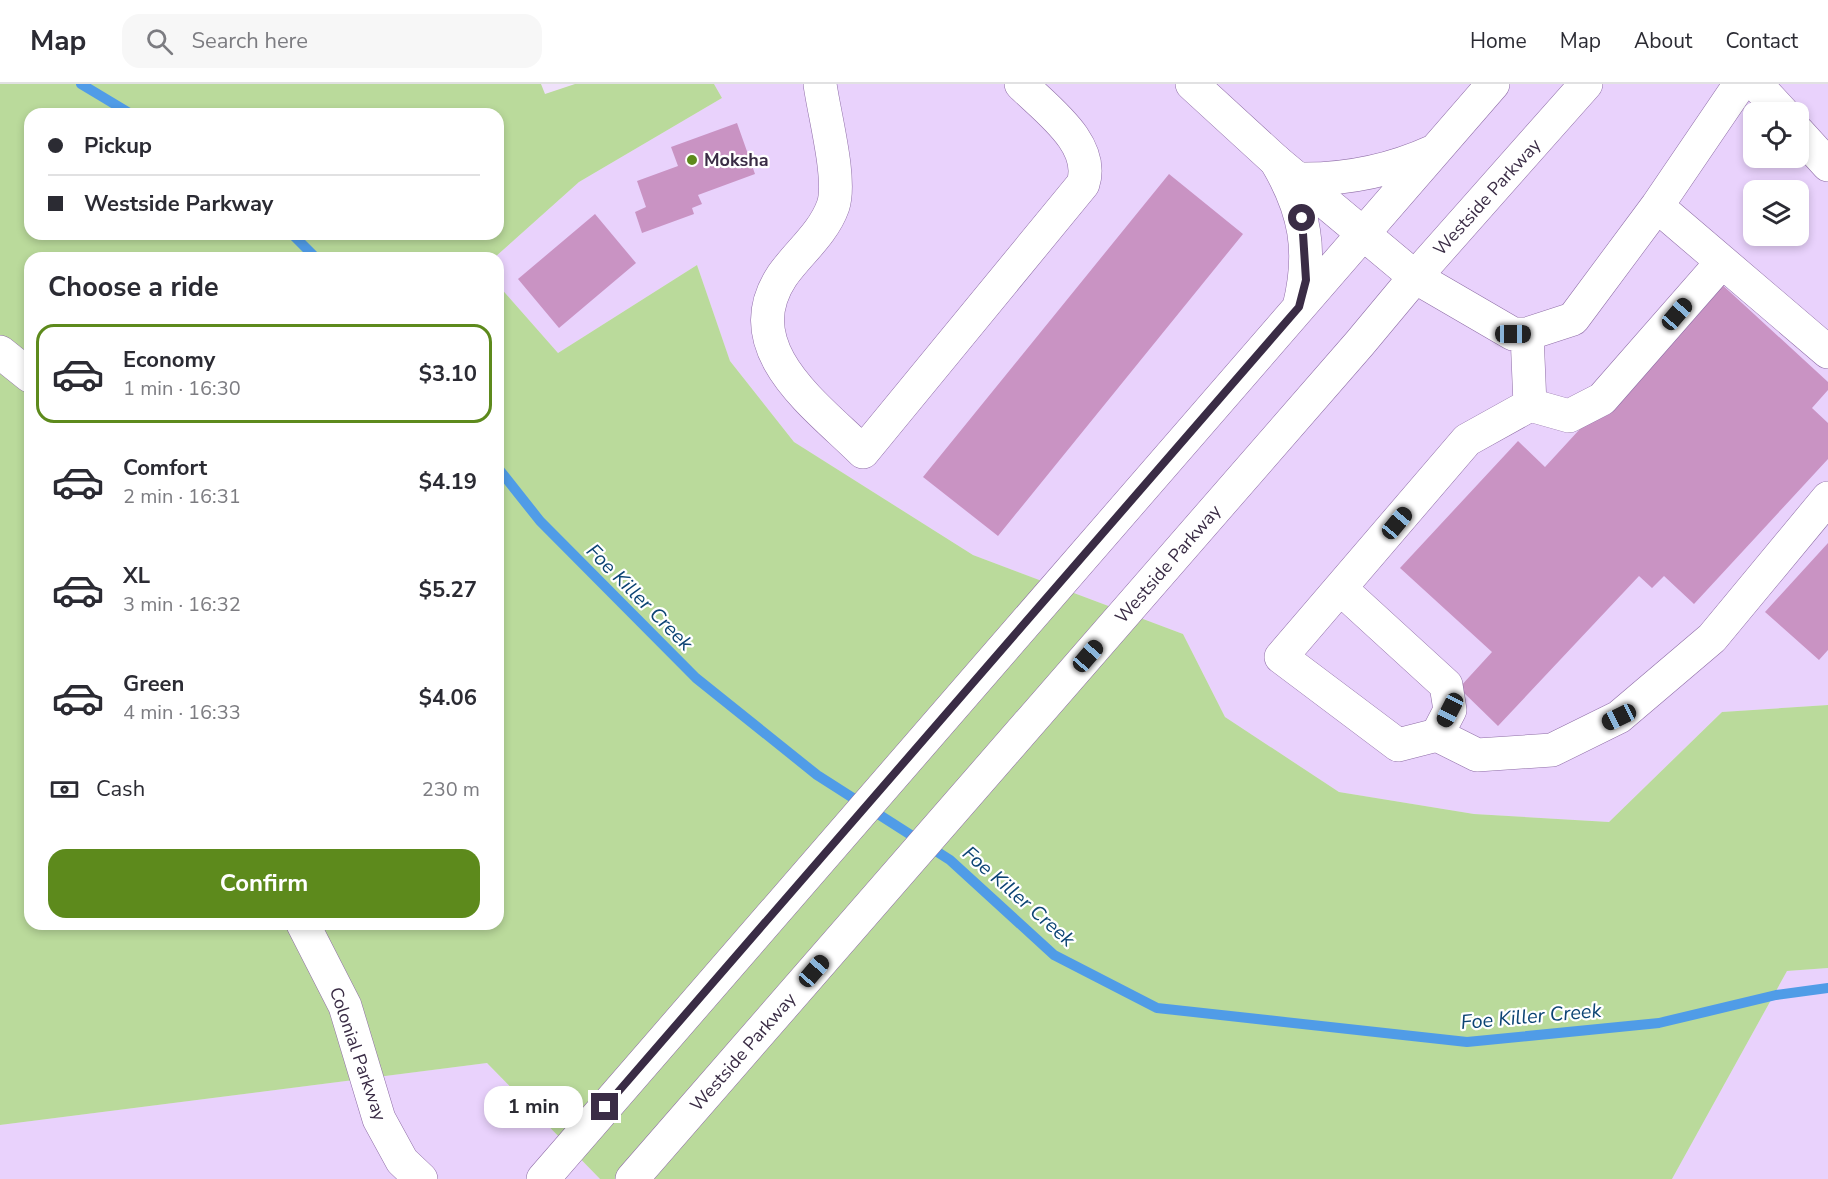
<!DOCTYPE html>
<meta charset="utf-8">
<style>
:root{--surface:#fff;--page:#f7f7f7;--text:#2b2b33;--muted:#7c7c81;--line:#e1e1e2;--accent:#5d8a1c}
body{margin:0;font-family:"Nunito Sans",sans-serif;background:var(--page);color:var(--text);height:100vh;display:flex;flex-direction:column;font-size:22px;white-space:nowrap}
*{box-sizing:border-box;margin:0}
p{font-size:20px;color:var(--muted)}
.icon{flex:none;width:33px;height:33px;fill:none;stroke:currentColor;stroke-width:2;stroke-linecap:round;stroke-linejoin:round}
.map{position:relative;flex:1;overflow:hidden}
.drawer{position:absolute;left:24px;top:168px;width:480px;height:678px;display:flex;flex-direction:column;background:var(--surface);border-radius:18px;box-shadow:0 3px 9px #0003}
.drawer>*{flex:none}
.banner{position:absolute;left:24px;top:24px;width:480px;height:132px;border-radius:18px;box-shadow:0 3px 9px #0003;display:grid;align-content:center;height:132px;padding:0 24px;background:var(--surface)}
.fabs{position:absolute;left:1743px;top:18px;display:grid;gap:12px}
.fabs a{display:grid;place-items:center;width:66px;height:66px;border-radius:12px;background:var(--surface);box-shadow:0 3px 9px #0003;font-size:30px}
.end{position:absolute;width:27px;height:27px;margin:-14px;border:8px solid #3a2c45;background:#fff;box-shadow:0 0 0 3px #fff}
.from{border-radius:50%}
.bubble{position:absolute;height:42px;border-radius:18px;background:var(--surface);box-shadow:0 3px 9px #0003;font-size:20px;font-weight:700;line-height:42px;text-align:center}
.car{position:absolute;width:18px;height:36px;margin:-18px -9px;border-radius:8px;box-shadow:0 0 4px 2px #0007;background:linear-gradient(#222 24%,#8ab4d8 0 40%,#222 0 76%,#8ab4d8 0 86%,#222 0)}
.banner b{display:flex;align-items:center;gap:21px;height:57px;font-size:22px}
.banner b+b{border-top:2px solid var(--line)}
.banner i{width:15px;height:15px;background:var(--text)}
ul{padding:0;list-style:none}
li{display:flex;align-items:center;gap:18px;height:99px;margin:0 12px 9px;padding:0 12px;border:3px solid transparent;border-radius:18px}
li div{flex:1}
li b{display:block;font-size:22px}
li em{font-style:normal;font-weight:700}
li.on{border-color:var(--accent)}
li>.icon{width:54px;height:54px;stroke-width:1.5}
h2{padding:0 24px;font-size:27px;line-height:72px}
.pay{display:flex;align-items:center;gap:15px;height:66px;padding:0 24px;font-size:22px}
.pay p{margin-inline-start:auto}
.primary-button{display:flex;gap:12px;margin-top:auto;padding:12px 24px}
.primary-button a{flex:1;height:69px;border-radius:18px;background:var(--accent);color:#fff;font-size:24px;font-weight:700;line-height:69px;text-align:center}
header{display:flex;align-items:center;gap:36px;box-sizing:border-box;height:84px;padding:0 30px;background:var(--surface);border-bottom:2px solid var(--line)}
header strong{font-size:28px}
nav{display:flex;gap:33px;margin-inline-start:auto;font-size:21px}
.search{width:420px;height:54px;background:var(--page);display:flex;align-items:center;gap:15px;box-sizing:border-box;padding:0 21px;border-radius:18px;color:var(--muted);font-size:22px}
.map>svg:first-child{display:block}
.built{fill:#e9d2fc;fill-rule:evenodd}
.green{fill:#bada9b;fill-rule:evenodd}
.lines{fill:none;stroke-linecap:round;stroke-linejoin:round}
.stream{stroke:#509ce7;stroke-width:10}
.building{fill:#c993c3}
.minor-casing{stroke:#8e6da6;stroke-width:34}
.major-casing{stroke:#8e6da6;stroke-width:34}
.minor{stroke:#fff;stroke-width:33}
.major{stroke:#fff;stroke-width:33}
.route{stroke:#3a2c45;stroke-width:8}
.poi-dot{fill:#5d8a1c;stroke:#fff;stroke-width:2}
.labels{text-anchor:middle;stroke-width:4.5;stroke-linejoin:round;paint-order:stroke}
.poi-label{font-size:18px;font-weight:bold;fill:#3a2c45;stroke:#fff;text-anchor:start}
.street-label{font-size:18px;fill:#3a2c45;stroke:#fff}
.water-label{font-size:20px;font-style:italic;fill:#0c4474;stroke:#fff}
</style>
<header>
<strong>Map</strong>
<div class="search"><svg class="icon" aria-label="search" viewBox="0 0 24 24"><circle cx="10" cy="10" r="6"/><path d="M15 15l6 6"/></svg>Search here</div>
<nav><a>Home</a><a>Map</a><a>About</a><a>Contact</a></nav>
</header>
<div class="map">
<svg width="1828" height="1095" viewBox="0 0 1828 1095">
<rect width="100%" height="100%" fill="#efe1fa"/>
<!-- built -->
<path class="built" d="M714 0H1828V621L1722 628 1609 738 1474 730 1339 708 1225 633 1183 550 973 471 794 358 730 277 697 181 558 269 498 201V174H494L579 98 722 14ZM1754 28H1798V74H1754ZM1754 106H1798V152H1754Z
M1828 884V1095H1672L1787 887Z
M487 979 600 1095H0V1041Z"/>
<!-- green -->
<path class="green" d="M0 0H541L545 10 575 0H714L722 14 579 98 494 174H30V840H498V201L558 269 697 181 730 277 794 358 973 471 1183 550 1225 633 1339 708 1474 730 1609 738 1722 628 1828 621V884L1787 887 1672 1095H600L487 979 0 1041ZM30 30H498V150H30Z"/>
<g class="lines">
<!-- stream -->
<path class="stream" d="M81 0 131 30
M292 150 316 174
M498 384 540 437 696 594 817 691 950 776 1054 871 1157 924 1467 958 1659 939 1776 911 1828 904"/>
</g>
<!-- building -->
<path class="building" d="M737 39 755 90 698 111 702 120 692 124 694 130 642 149 635 128 646 123 637 97 678 82 671 63Z
M1169 90 1243 150 998 452 923 393Z
M595 130 636 179 559 244 518 195Z
M1717 196 1828 298V306L1812 324 1828 339V375L1694 520 1664 492 1652 504 1639 492 1498 642 1459 604 1492 568 1400 484 1518 357 1545 383Z
M1828 459V566L1819 576 1765 528Z"/>
<g class="lines">
<defs>
<path id="minor" d="M820 0C824 30 842 96 833 122 823 150 798 169 782 192 734 265 817 322 863 368L1083 100C1096 60 1046 25 1021 0
M1192 0 1276 77 1415 193 1513 250H1527L1573 235 1657 122 1740 0
M1756 0 1782 28
M1798 48 1828 81
M1657 122 1828 268
M1527 250 1530 321 1467 356 1281 573 1398 661 1437 651 1477 671 1552 666 1619 633 1712 554 1828 414
M0 268 30 292
M1530 321 1569 332 1602 315 1722 178
M1341 505 1446 601 1450 626 1437 651
M303 840 345 922 379 1035 402 1077 421 1095"/>
<path id="major" d="M1276 77C1305 126 1313 167 1299 223
M1298 95C1346 96 1390 87 1434 67
M543 1095 1493 0
M632 1095 1360 259 1415 193 1586 0"/>
</defs>
<!-- minor casing -->
<use href="#minor" class="minor-casing"/>
<!-- major casing -->
<use href="#major" class="major-casing"/>
<!-- minor -->
<use href="#minor" class="minor"/>
<!-- major -->
<use href="#major" class="major"/>
</g>
<g class="lines">
<!-- route -->
<path class="route" d="M605 1023 1299 223 1306 196 1302 134"/>
</g>
<!-- markers -->
<circle class="poi-dot" cx="692" cy="76" r="6"/>
<g class="labels">
<!-- poi labels -->
<g class="poi-label">
<text x="704" y="82">Moksha</text>
</g>
<!-- street labels -->
<g class="street-label">
<text transform="translate(1487 113) rotate(-48)" y="6">Westside Parkway</text>
<text transform="translate(1168 480) rotate(-49)" y="6">Westside Parkway</text>
<text transform="translate(743 968) rotate(-49)" y="6">Westside Parkway</text>
<text transform="translate(358 970) rotate(71)" y="6">Colonial Parkway</text>
</g>
<!-- water labels -->
<g class="water-label">
<text transform="translate(640 513) rotate(45)" y="7">Foe Killer Creek</text>
<text transform="translate(1019 812) rotate(41)" y="7">Foe Killer Creek</text>
<text transform="translate(1531 932) rotate(-5)" y="7">Foe Killer Creek</text>
</g>
</g>
</svg>
<div class="fabs">
<a><svg class="icon" aria-label="locate" viewBox="0 0 24 24"><circle cx="12" cy="12" r="6"/><path d="M12 2v4M12 18v4M2 12h4M18 12h4"/></svg></a>
<a><svg class="icon" aria-label="layers" viewBox="0 0 24 24"><path d="M12 4l9 5-9 5-9-5zM3 14l9 5 9-5"/></svg></a>
</div>
<i class="end from" style="left:1302px;top:134px"></i>
<i class="end" style="left:605px;top:1023px"></i>
<div class="bubble" style="left:484px;top:1002px;width:99px">1 min</div>
<i class="car" style="left:1677px;top:230px;rotate:41deg"></i>
<i class="car" style="left:1513px;top:250px;rotate:90deg"></i>
<i class="car" style="left:1397px;top:439px;rotate:40deg"></i>
<i class="car" style="left:1088px;top:572px;rotate:41deg"></i>
<i class="car" style="left:1450px;top:626px;rotate:207deg"></i>
<i class="car" style="left:1619px;top:633px;rotate:244deg"></i>
<i class="car" style="left:814px;top:887px;rotate:41deg"></i>
<div class="banner">
<b><i class="from"></i>Pickup</b>
<b><i></i>Westside Parkway</b>
</div>
<section class="drawer">
<h2>Choose a ride</h2>
<ul>
<li class="on"><svg class="icon" aria-label="car" viewBox="0 0 24 24"><path d="M5 17H2v-5l4-1 3-4h7l3 4 3 1v5h-3M9 17h6M6 11h13"/><circle cx="7" cy="17" r="2"/><circle cx="17" cy="17" r="2"/></svg><div><b>Economy</b><p>1 min · 16:30</p></div><em>$3.10</em></li>
<li><svg class="icon" aria-label="car" viewBox="0 0 24 24"><path d="M5 17H2v-5l4-1 3-4h7l3 4 3 1v5h-3M9 17h6M6 11h13"/><circle cx="7" cy="17" r="2"/><circle cx="17" cy="17" r="2"/></svg><div><b>Comfort</b><p>2 min · 16:31</p></div><em>$4.19</em></li>
<li><svg class="icon" aria-label="car" viewBox="0 0 24 24"><path d="M5 17H2v-5l4-1 3-4h7l3 4 3 1v5h-3M9 17h6M6 11h13"/><circle cx="7" cy="17" r="2"/><circle cx="17" cy="17" r="2"/></svg><div><b>XL</b><p>3 min · 16:32</p></div><em>$5.27</em></li>
<li><svg class="icon" aria-label="car" viewBox="0 0 24 24"><path d="M5 17H2v-5l4-1 3-4h7l3 4 3 1v5h-3M9 17h6M6 11h13"/><circle cx="7" cy="17" r="2"/><circle cx="17" cy="17" r="2"/></svg><div><b>Green</b><p>4 min · 16:33</p></div><em>$4.06</em></li>
</ul>
<div class="pay"><svg class="icon" aria-label="cash" viewBox="0 0 24 24"><path d="M3 7h18v10H3z"/><circle cx="12" cy="12" r="2"/></svg>Cash<p>230 m</p></div>
<div class="primary-button"><a>Confirm</a></div>
</section>
</div>
